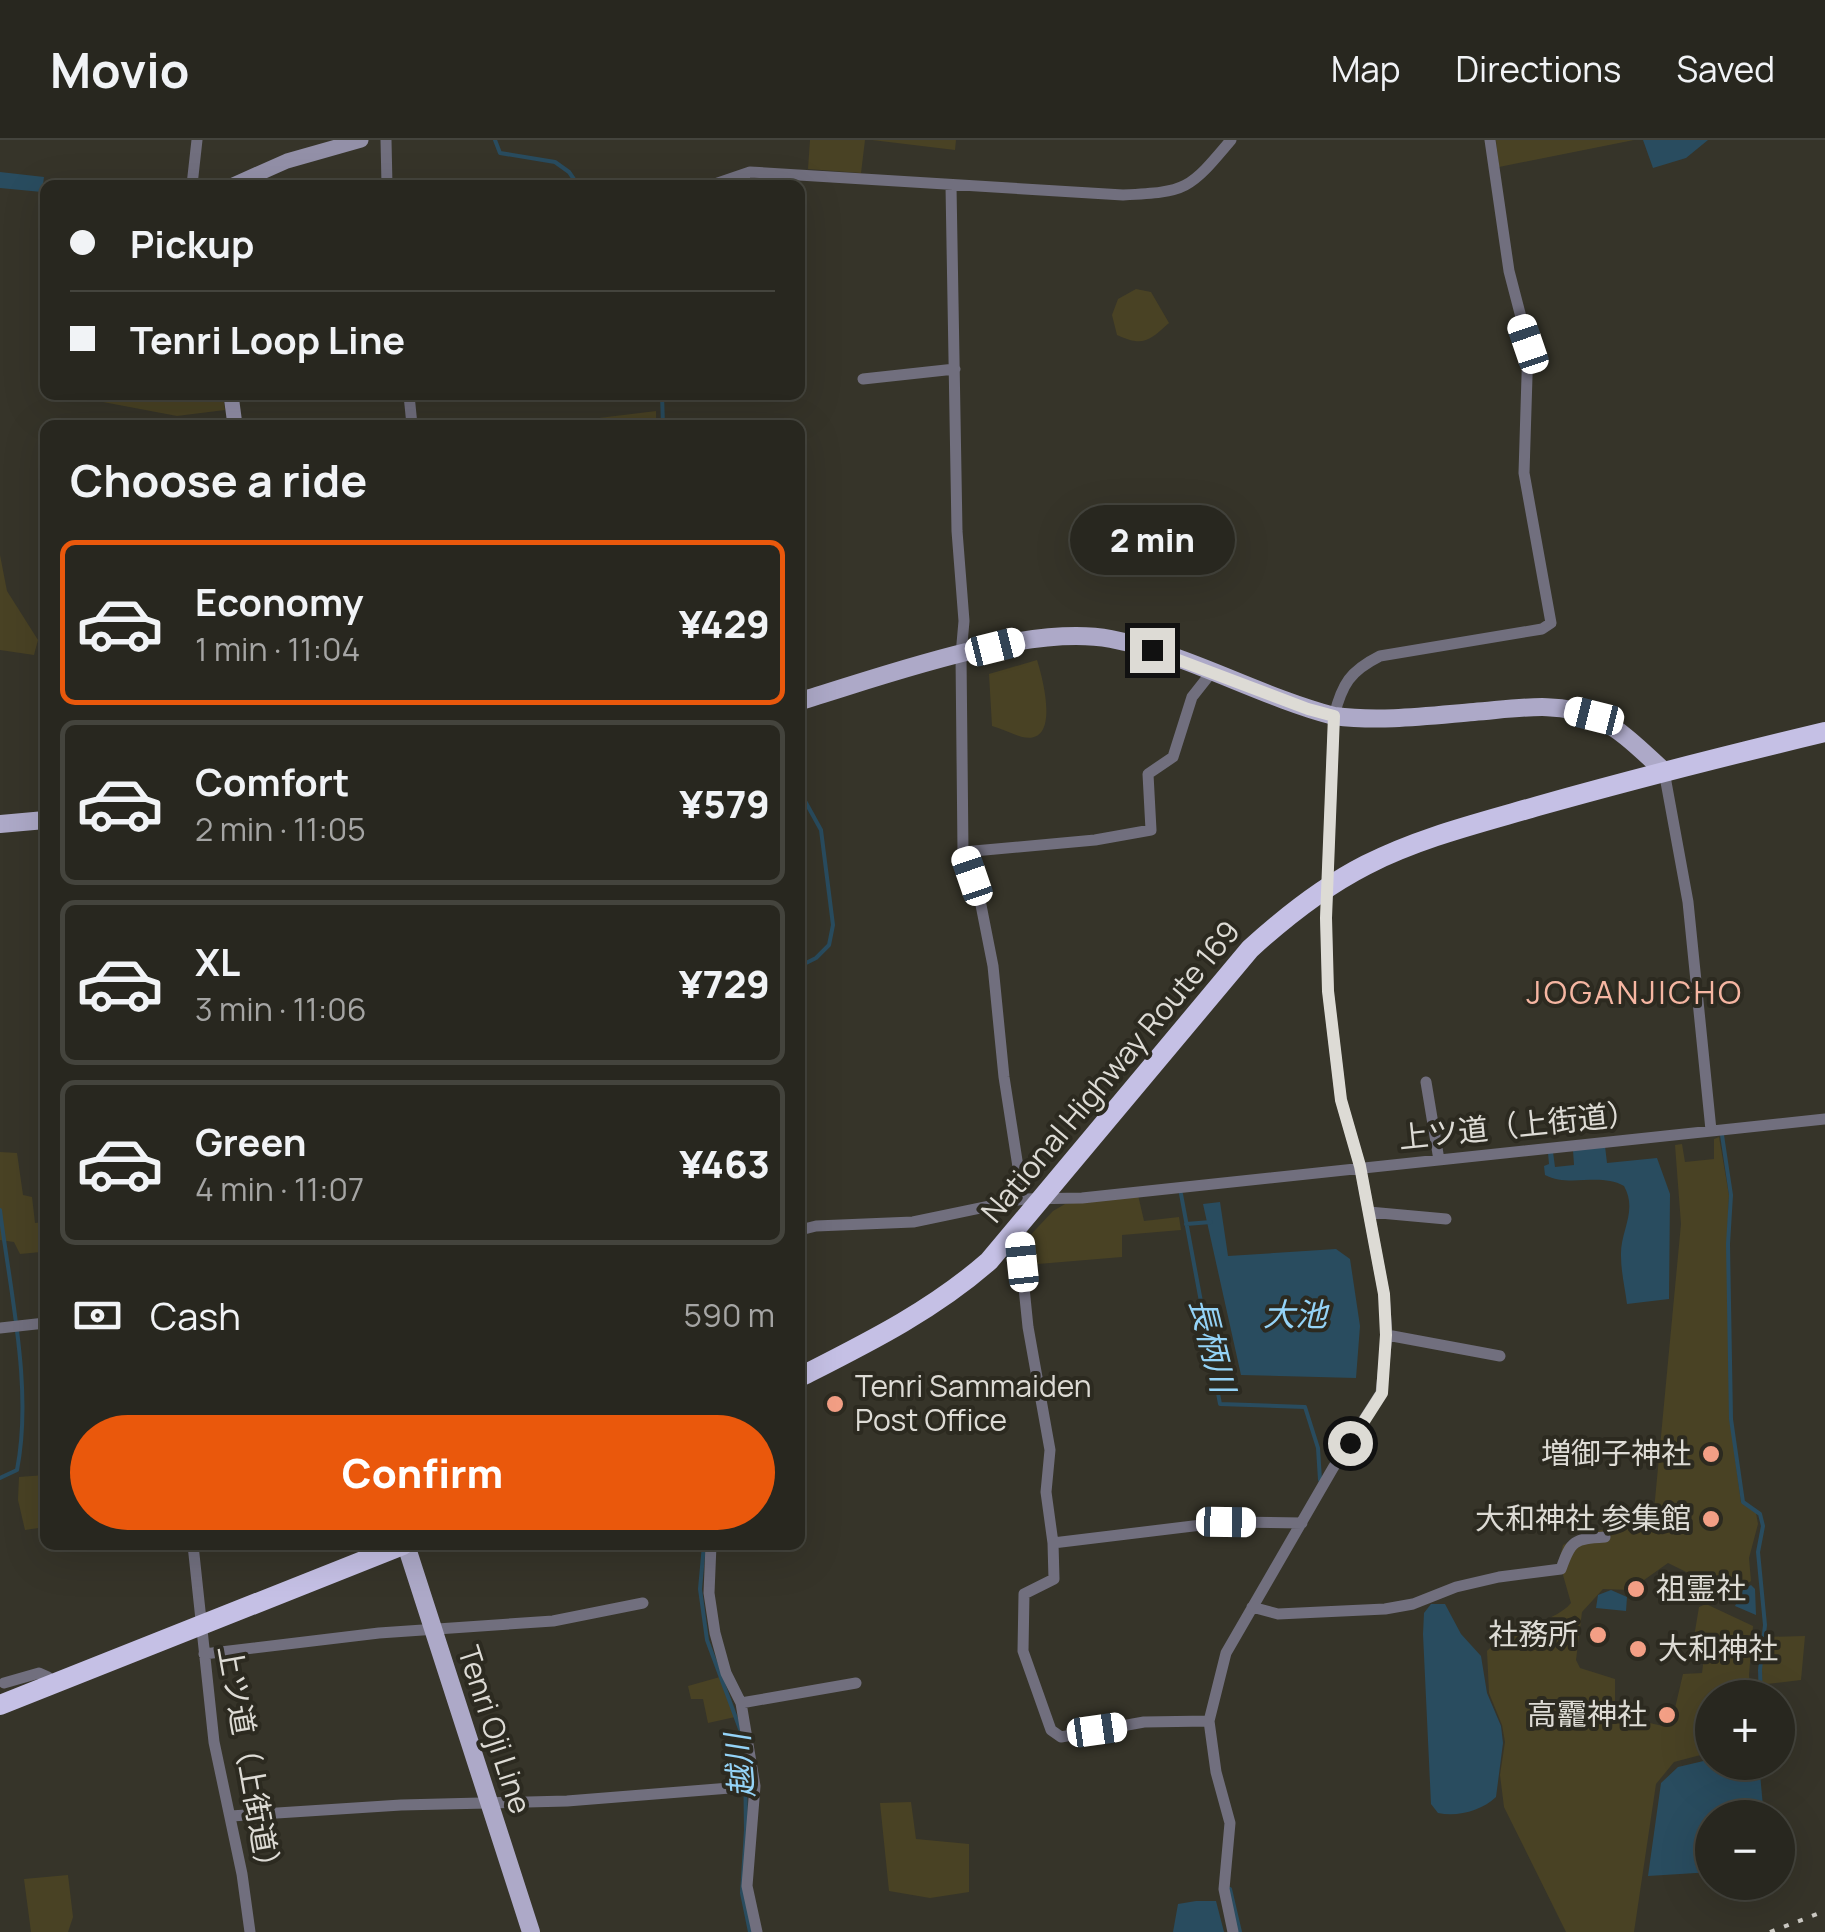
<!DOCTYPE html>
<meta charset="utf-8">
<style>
:root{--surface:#28271f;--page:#34332c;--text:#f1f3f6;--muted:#a5a5a4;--line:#44443d;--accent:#ea580c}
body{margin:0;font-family:Manrope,"Noto Sans JP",sans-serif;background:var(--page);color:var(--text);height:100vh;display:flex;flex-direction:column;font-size:38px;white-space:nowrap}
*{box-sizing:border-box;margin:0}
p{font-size:32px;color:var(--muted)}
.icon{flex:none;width:55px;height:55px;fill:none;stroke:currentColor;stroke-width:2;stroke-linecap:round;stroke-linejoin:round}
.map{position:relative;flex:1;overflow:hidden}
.drawer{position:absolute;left:40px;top:280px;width:765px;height:1130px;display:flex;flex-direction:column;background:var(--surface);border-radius:15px;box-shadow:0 10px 40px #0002,0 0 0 2px var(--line)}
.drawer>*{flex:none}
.hud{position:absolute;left:40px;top:40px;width:765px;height:220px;border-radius:15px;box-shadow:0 10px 40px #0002,0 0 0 2px var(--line);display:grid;align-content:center;height:220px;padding:0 30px;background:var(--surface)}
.controls{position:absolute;left:1695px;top:1540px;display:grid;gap:20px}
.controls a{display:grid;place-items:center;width:100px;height:100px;border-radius:50%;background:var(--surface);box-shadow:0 10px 40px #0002,0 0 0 2px var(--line);font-size:50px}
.end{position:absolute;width:45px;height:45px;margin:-22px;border:12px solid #dddbd5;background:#111;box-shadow:0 0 0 5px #111}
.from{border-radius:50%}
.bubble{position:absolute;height:70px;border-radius:35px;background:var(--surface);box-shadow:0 10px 40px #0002,0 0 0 2px var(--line);font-size:32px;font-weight:800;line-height:70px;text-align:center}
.car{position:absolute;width:30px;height:60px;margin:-30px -15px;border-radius:12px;box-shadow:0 0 8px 2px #0007;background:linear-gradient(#fff 24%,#345 0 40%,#fff 0 76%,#345 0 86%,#fff 0)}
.hud b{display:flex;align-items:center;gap:35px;height:95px;font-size:38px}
.hud b+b{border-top:2px solid var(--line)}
.hud i{width:25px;height:25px;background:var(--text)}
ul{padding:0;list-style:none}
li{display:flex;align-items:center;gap:30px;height:165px;margin:0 20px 15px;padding:0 10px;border:5px solid var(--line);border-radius:15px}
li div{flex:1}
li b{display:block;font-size:38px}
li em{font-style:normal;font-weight:800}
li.selected{border-color:var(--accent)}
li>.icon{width:90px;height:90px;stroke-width:1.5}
h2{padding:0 30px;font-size:45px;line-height:120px}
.pay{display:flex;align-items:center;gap:25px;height:110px;padding:0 30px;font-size:38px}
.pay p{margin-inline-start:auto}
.cta{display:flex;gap:20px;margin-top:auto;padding:20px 30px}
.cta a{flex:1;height:115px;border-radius:60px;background:var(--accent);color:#fff;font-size:40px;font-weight:800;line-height:115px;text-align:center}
header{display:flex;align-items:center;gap:60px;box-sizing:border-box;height:140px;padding:0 50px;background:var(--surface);border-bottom:2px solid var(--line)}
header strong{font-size:48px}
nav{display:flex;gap:55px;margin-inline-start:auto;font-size:35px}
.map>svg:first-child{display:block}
.green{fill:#494224}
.water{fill:#294c5f}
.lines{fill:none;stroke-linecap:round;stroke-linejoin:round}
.stream{stroke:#294c5f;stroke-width:4}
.street{stroke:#716f7e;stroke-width:11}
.secondary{stroke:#9390a8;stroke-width:15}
.primary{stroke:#ada9c8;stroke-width:18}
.highway{stroke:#c5c0e5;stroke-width:20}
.rail{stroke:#cac8c2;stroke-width:4;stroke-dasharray:5 10;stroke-linecap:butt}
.route{stroke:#dddbd5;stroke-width:12}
.poi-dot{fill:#f39f85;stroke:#2c2a20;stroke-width:4}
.labels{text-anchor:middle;stroke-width:8;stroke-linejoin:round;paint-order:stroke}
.street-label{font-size:30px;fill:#dddbd5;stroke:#2c2a20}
.poi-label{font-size:30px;fill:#dddbd5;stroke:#2c2a20;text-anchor:end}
.neighbourhood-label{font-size:32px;letter-spacing:2.5px;fill:#f6b6a2;stroke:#2c2a20}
.water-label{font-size:32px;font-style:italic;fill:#94d3f7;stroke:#2c2a20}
</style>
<header>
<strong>Movio</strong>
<nav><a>Map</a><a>Directions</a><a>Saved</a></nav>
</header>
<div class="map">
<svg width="1825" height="1792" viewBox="0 0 1825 1792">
<rect width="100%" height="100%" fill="#363429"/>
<!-- green -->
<path class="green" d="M810 0H865L861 33 808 29Z
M872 0H956L955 10Z
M1496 0H1634L1499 27Z
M1136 149 1151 152 1169 183C1149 201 1143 207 1117 195L1112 175 1118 159Z
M103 255H223L225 270 177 276 103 262Z
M656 271V285H600L599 278Z
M0 415 7 451 38 500 34 515 0 510Z
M1037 520C1043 539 1061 606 1022 597 1012 594 1003 589 992 586L989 534Z
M1719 997 1729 1055 1727 1104 1730 1279 1741 1362 1756 1373 1758 1384 1749 1418 1751 1441 1741 1448 1737 1457 1668 1423 1630 1450 1603 1449 1582 1472 1576 1520 1580 1528 1615 1539V1575L1667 1587 1671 1585 1683 1534 1702 1533 1704 1517 1694 1497 1699 1467 1706 1464 1753 1486 1749 1535 1751 1557 1712 1558V1612L1674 1622 1656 1644 1634 1792H1566L1504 1667 1500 1635 1505 1602 1502 1585 1489 1553 1487 1511C1510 1488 1556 1482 1571 1463L1559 1421 1563 1405 1589 1392 1653 1381 1681 1084 1675 1005 1682 1004 1685 1022 1714 1019V999Z
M0 1012 17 1013 23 1055 32 1057 35 1083 45 1082V1133L41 1112 20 1114 14 1102 0 1100Z
M1138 1055 1144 1081 1179 1077 1181 1090 1122 1095V1117L1026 1125 1023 1103 1053 1071 1065 1064Z
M45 1335V1387L25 1390 18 1360 19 1337Z
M1805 1496 1801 1540 1758 1545 1762 1497Z
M720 1537 735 1577 708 1583 703 1559H691L688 1546Z
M911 1662 916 1699 969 1704V1752L930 1758 889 1751 880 1663Z
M68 1735 73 1777 68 1792H31L24 1739Z"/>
<!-- water -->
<path class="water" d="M1643 0H1708L1686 18 1653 28Z
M0 32 44 37 42 52 0 48Z
M1605 1006 1607 1023 1657 1018 1670 1054 1669 1159 1627 1164C1625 1148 1621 1132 1621 1116 1620 1091 1638 1071 1624 1046 1599 1032 1570 1048 1545 1035L1544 1026 1549 1024 1548 1013 1553 1012 1555 1027 1574 1025 1573 1010Z
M1220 1062 1228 1116 1336 1109 1350 1119 1360 1186 1356 1238 1241 1235 1203 1064Z
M1751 1445 1755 1449 1756 1475 1735 1466 1743 1450Z
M1611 1450 1627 1457 1626 1471 1596 1468 1598 1455Z
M1431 1464H1445L1461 1494 1481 1516 1487 1553 1501 1586 1503 1603 1496 1657C1481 1671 1458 1677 1438 1673L1431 1664 1423 1494 1424 1473Z
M1712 1619V1622L1759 1623 1764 1677 1712 1678V1732L1648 1736 1661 1643 1678 1627Z
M1196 1761H1216L1224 1792H1173L1178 1764Z"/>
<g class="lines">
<!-- stream -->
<path class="stream" d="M495 0 500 13 555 22 569 32 578 45
M662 255 663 285
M800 652 821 690 833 785 829 805 816 818 800 826
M800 960 803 964 800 992
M1722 995 1731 1055 1728 1104 1731 1279 1743 1362 1760 1374 1763 1386 1758 1412 1765 1485 1760 1530 1761 1558
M1181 1054 1220 1264 1305 1267 1318 1308 1320 1340
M0 1070C10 1152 33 1249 17 1330L0 1338
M1186 1084 1211 1082
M704 1405 700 1449 707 1500 740 1589
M745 1618 746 1690 742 1753 750 1792
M1230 1749 1240 1792"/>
<!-- street -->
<path class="street" d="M386 0 387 45
M192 45 197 0
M712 45 750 32 1123 55C1187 52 1189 50 1231 0
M951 46 957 391 964 481 961 515 963 712 980 760 993 826 1004 937 1023 1059
M863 239 955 229
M409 255 412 285
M1664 631 1688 762 1711 990
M963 712 1095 700 1151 690 1148 634 1173 617 1192 557 1211 533
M1426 942 1439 1020
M1369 1072 1446 1079
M1018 1089 1028 1187 1050 1310 1046 1352 1053 1403 1054 1439 1024 1454 1023 1511 1051 1590 1061 1597 1144 1582 1209 1581
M800 1090 816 1086 913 1082 1023 1059 1082 1058 1825 979
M0 1188 45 1183
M1387 1195 1500 1216
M1053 1403 1226 1382 1302 1383
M193 1405 214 1602 242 1734 250 1792
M711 1405 709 1453 715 1493 726 1533 741 1563 755 1646 747 1746 757 1792
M1252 1467 1278 1474 1385 1469 1413 1464 1456 1447 1499 1437 1561 1429C1571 1400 1574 1399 1605 1397
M204 1514 379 1493 553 1481 643 1463
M4 1543 39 1533 48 1537 51 1545
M741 1563 856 1543
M231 1676 401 1665 567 1661 755 1646
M1233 1792 1224 1749 1230 1683 1216 1632 1209 1581 1226 1513 1333 1328 1381 1253 1387 1195 1384 1154 1360 1026 1341 960 1328 851 1326 778 1334 576C1342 544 1350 531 1380 516L1542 489 1551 483 1524 333 1528 204 1509 131 1490 0"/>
<!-- secondary -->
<path class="secondary" d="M233 45 287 21 361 0
M231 255 235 285"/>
<!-- primary -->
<path class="primary" d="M800 561C884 536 1026 483 1111 499 1188 514 1258 556 1334 576 1380 582 1427 576 1474 572 1514 569 1559 560 1597 578 1622 590 1643 612 1664 631
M0 684 45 680
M406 1405 531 1792"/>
<!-- highway -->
<path class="highway" d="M800 1237C867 1203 932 1171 989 1121L1250 809C1285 777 1323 747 1366 725 1421 697 1480 683 1538 666 1634 639 1729 615 1825 592
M0 1565 403 1405"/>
<!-- rail -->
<path class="rail" d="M1770 1792 1825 1771"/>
</g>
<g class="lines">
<!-- route -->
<path class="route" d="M1152 510 1308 569 1334 576 1326 778 1328 851 1341 960 1360 1026 1384 1154 1386 1195 1382 1253 1350 1303"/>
</g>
<!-- markers -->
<g class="poi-dot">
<circle cx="835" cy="1264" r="10"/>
<circle cx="1711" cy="1314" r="10"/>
<circle cx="1711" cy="1379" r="10"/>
<circle cx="1636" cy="1449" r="10"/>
<circle cx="1598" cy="1495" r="10"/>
<circle cx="1638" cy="1509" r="10"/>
<circle cx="1667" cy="1575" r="10"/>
</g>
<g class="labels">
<!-- street labels -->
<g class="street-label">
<text transform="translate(1111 932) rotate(-50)" y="10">National Highway Route 169</text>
<text transform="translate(1518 986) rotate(-6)" y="10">上ツ道（上街道）</text>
<text transform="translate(494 1590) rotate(72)" y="10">Tenri Oji Line</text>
<text transform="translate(249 1624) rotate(80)" y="10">上ツ道（上街道）</text>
</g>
<!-- poi labels -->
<g class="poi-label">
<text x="855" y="1257" text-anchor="start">Tenri Sammaiden<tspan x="855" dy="34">Post Office</tspan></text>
<text x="1691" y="1324">増御子神社</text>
<text x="1691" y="1389">大和神社 参集館</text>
<text x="1656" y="1459" text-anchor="start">祖霊社</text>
<text x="1578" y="1505">社務所</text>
<text x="1658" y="1519" text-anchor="start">大和神社</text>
<text x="1647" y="1585">高龗神社</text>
</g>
<!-- neighbourhood labels -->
<g class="neighbourhood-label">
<text x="1635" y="864">JOGANJICHO</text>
</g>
<!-- water labels -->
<g class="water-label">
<text x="1295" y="1186">大池</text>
<text transform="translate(1212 1205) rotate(76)" y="11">長柄川</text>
<text transform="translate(740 1626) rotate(-95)" y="11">越川</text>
</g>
</g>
</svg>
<div class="controls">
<a>+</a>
<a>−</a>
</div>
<i class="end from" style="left:1350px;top:1303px"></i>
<i class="end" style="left:1152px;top:510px"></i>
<div class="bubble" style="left:1070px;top:365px;width:165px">2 min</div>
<i class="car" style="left:1528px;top:204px;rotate:341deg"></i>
<i class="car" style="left:995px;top:507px;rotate:76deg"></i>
<i class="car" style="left:1594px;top:576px;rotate:284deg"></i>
<i class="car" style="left:972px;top:736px;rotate:341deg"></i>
<i class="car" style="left:1022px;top:1122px;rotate:354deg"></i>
<i class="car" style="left:1226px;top:1382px;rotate:91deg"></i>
<i class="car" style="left:1097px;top:1590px;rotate:82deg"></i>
<div class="hud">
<b><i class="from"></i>Pickup</b>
<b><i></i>Tenri Loop Line</b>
</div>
<section class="drawer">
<h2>Choose a ride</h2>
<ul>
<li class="selected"><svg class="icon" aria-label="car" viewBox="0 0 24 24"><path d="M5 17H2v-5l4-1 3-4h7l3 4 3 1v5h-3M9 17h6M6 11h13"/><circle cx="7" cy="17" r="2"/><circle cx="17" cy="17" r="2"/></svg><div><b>Economy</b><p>1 min · 11:04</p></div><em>¥429</em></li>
<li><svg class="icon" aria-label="car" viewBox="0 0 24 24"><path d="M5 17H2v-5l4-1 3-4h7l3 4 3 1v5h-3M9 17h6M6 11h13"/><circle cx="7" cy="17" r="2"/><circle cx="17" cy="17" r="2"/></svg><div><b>Comfort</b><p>2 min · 11:05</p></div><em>¥579</em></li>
<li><svg class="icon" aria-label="car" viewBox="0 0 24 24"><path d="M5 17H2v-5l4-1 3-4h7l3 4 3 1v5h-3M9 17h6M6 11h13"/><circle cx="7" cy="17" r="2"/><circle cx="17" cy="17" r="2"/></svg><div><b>XL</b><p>3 min · 11:06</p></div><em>¥729</em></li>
<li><svg class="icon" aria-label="car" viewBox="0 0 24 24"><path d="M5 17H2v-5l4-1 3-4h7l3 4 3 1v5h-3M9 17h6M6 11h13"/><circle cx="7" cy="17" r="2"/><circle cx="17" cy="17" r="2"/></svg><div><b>Green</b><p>4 min · 11:07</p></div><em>¥463</em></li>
</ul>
<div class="pay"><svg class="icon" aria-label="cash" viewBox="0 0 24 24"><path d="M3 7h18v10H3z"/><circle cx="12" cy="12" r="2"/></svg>Cash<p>590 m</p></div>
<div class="cta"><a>Confirm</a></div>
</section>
</div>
